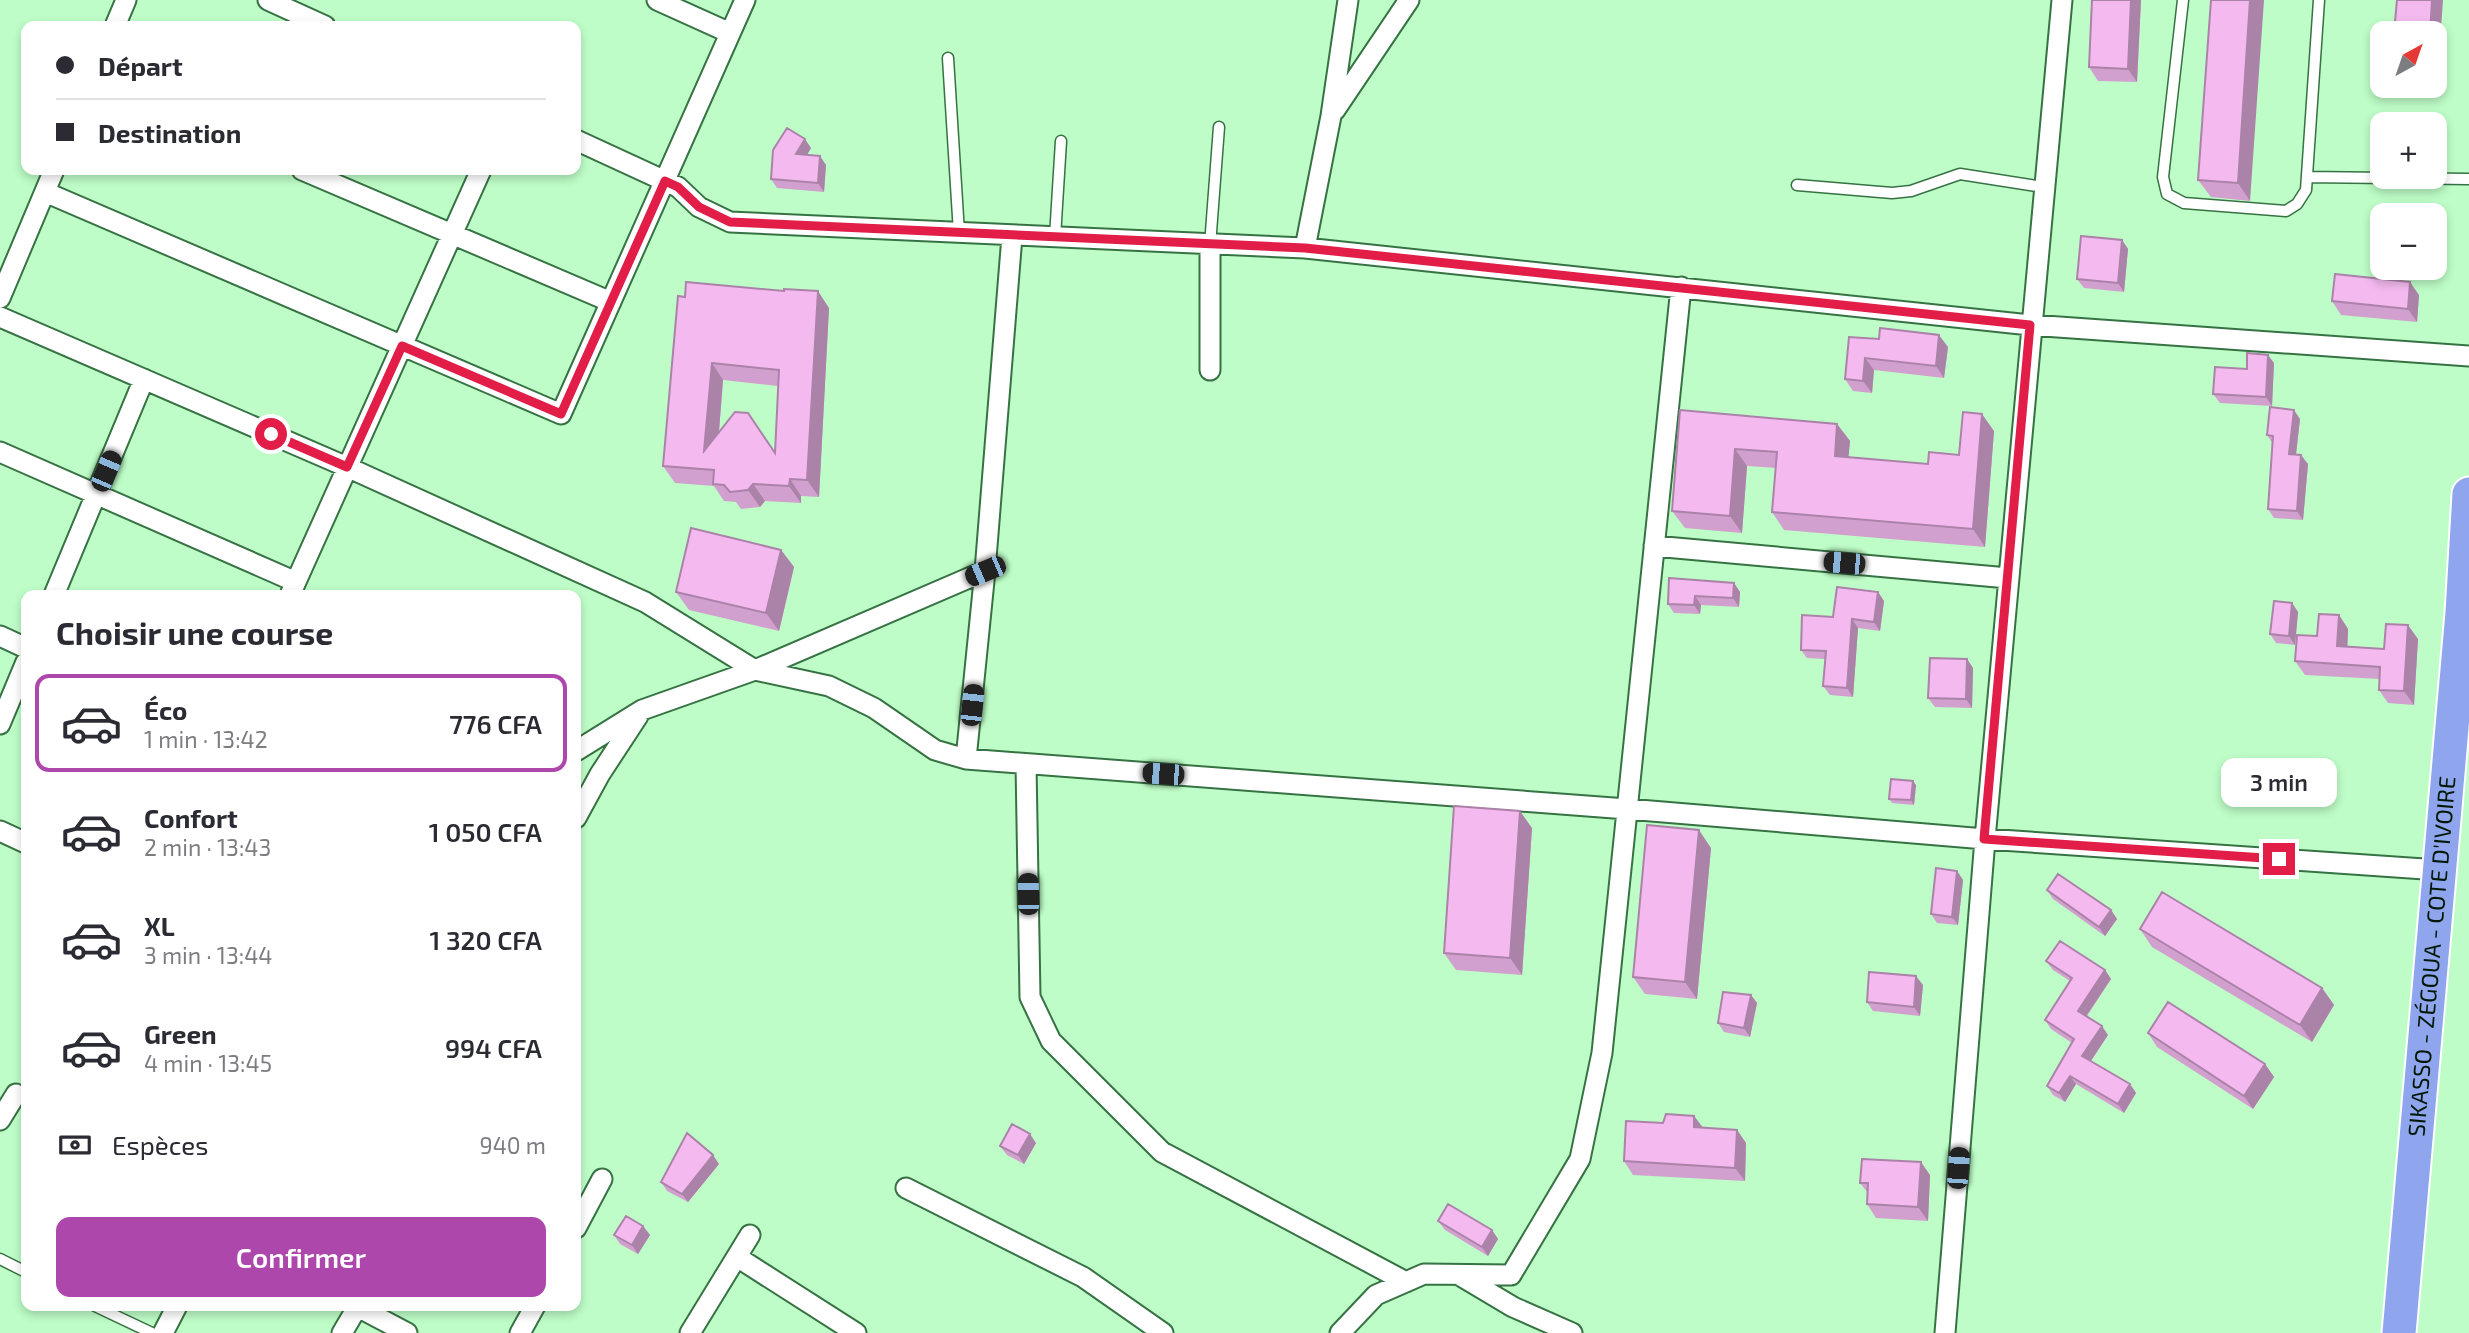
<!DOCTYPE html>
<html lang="fr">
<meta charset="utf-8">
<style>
:root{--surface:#fff;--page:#f2f2f3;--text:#2b2b33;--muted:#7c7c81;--line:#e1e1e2;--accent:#ae47ab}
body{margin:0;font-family:"Exo 2",sans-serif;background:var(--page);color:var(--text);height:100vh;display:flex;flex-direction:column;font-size:26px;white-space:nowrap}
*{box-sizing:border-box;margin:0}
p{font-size:23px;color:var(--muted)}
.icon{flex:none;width:38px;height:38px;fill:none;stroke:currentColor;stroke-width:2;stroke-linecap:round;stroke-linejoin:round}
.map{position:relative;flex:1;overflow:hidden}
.drawer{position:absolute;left:21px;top:590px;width:560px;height:721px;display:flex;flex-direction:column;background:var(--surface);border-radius:14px;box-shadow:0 4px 10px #0003}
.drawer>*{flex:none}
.top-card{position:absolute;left:21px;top:21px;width:560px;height:154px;border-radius:14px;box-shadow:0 4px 10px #0003;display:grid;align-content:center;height:154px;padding:0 35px;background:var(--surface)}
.needle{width:46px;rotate:40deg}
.tools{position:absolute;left:2370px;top:21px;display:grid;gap:14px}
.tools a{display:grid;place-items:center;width:77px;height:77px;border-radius:14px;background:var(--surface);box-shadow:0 4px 10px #0003;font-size:35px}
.end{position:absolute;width:32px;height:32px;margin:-16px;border:9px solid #e11d48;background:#fff;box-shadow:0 0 0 4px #fff}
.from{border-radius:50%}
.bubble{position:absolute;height:49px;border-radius:14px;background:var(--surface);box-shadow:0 4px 10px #0003;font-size:23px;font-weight:600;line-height:49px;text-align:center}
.car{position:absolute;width:21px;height:42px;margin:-21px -10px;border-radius:9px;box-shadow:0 0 5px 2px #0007;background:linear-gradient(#222 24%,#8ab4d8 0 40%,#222 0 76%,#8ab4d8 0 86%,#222 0)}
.top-card b{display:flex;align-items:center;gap:24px;height:66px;font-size:26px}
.top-card b+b{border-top:2px solid var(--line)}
.top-card i{width:18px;height:18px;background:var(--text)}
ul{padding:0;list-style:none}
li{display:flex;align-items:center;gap:21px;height:98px;margin:0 14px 10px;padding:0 21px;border:4px solid transparent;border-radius:14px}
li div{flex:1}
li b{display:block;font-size:26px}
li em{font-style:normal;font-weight:600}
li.current{border-color:var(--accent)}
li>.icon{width:63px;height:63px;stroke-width:1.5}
h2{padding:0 35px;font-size:32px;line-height:84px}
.pay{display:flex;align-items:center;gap:18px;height:77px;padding:0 35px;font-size:26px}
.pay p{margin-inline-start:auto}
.action{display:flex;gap:14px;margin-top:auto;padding:14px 35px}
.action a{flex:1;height:80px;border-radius:14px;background:var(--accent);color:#fff;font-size:28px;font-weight:600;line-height:80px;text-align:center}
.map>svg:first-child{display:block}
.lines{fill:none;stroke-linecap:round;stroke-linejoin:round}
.service-casing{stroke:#367243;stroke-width:13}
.minor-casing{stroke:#367243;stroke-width:23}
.trunk-casing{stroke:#fff;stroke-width:37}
.service{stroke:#fff;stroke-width:10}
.minor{stroke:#fff;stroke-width:19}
.trunk{stroke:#8fa6ee;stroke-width:33}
.wall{fill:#d2a0ce;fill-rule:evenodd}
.shaded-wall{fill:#ab82a8}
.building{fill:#f4baf0;stroke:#ab82a8;stroke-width:2;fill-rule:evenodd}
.route{stroke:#e11d48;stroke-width:9}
.labels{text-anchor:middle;stroke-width:5;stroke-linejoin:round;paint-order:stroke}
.street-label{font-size:23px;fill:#011806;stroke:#befdc7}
</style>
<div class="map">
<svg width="2469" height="1333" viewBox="0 0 2469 1333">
<rect width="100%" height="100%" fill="#befdc7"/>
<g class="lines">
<defs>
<path id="service" d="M2183 0 2163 177 2167 194 2184 203 2286 211 2297 204 2306 190 2319 0
M948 58 959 233
M2307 177 2469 179
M1797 185 1892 193 1911 191 1960 174 2043 187
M1055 237 1061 141
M1210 245 1219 127
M0 1259 26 1272
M95 1306 152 1333"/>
<path id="minor" d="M268 0 325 26
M657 0 730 33
M115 26 126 0
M1335 110 1409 0
M576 140 678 187 699 207 730 222 1305 248 2030 325 2469 356
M302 170 611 302
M45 192 561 414 745 0
M1305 248 1331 116 1348 0
M0 298 54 170
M0 317 347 467 645 602 755 670 829 686 874 708 935 750 966 759 1627 809 1985 839 2439 870
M1210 370V245
M0 452 296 582
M1654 546 2008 578
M54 595 144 379
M290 595 481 170
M0 636 26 648
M0 724 26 662
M576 751 642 710 755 670 985 571
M966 759 985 571 1012 236
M1026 764 1030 997 1051 1041 1162 1152 1406 1282
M576 818 600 774 638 716
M0 831 26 843
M0 1120 16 1094
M906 1188 1083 1277 1163 1333
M576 1228 602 1179
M737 1257 856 1333
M1461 1276 1513 1307 1572 1333
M356 1306 407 1333
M163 1333 177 1306
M342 1333 358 1306
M520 1333 535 1306
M690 1333 750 1235
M1340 1333 1376 1295 1424 1274 1511 1275 1580 1159 1602 1053 1681 287
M1945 1333 1985 839 2062 0"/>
<g id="trunk">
<path id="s1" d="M2399 1333 2462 613 2469 494"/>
</g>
</defs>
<!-- service casing -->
<use href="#service" class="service-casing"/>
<!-- minor casing -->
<use href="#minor" class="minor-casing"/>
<!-- trunk casing -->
<use href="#trunk" class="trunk-casing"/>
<!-- service -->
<use href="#service" class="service"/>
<!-- minor -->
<use href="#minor" class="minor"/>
<!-- trunk -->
<use href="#trunk" class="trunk"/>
</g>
<!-- wall -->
<path class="wall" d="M2092 0H2141L2137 82 2098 81 2089 67Z
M2211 0 2250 201 2211 197 2198 180Z
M811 148 807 155 826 165 824 192 777 188 771 179Z
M2122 240 2128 249 2124 292 2084 288 2077 279Z
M2419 295 2417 322 2341 315 2332 301Z
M678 296 829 308 819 497 801 496V503L765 501 760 507 741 509 736 502 724 501 714 486 675 483 663 466ZM723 380 778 386 775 452 719 432Z
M1879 339 1948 347 1944 378 1874 370 1872 393 1853 391 1845 379Z
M2274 363 2272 406 2220 403 2213 394Z
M1680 410 1837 424 1850 441 1848 457 1928 464 1959 455 1994 431 1985 547 1784 530 1772 512 1776 468 1747 466 1742 533 1685 528 1672 511Z
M2300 419 2296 454 2308 464 2303 520 2274 518 2268 509 2273 444 2267 435Z
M781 550 794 567 779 631 689 610 676 592Z
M1734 583 1740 592 1739 607 1701 605 1700 614 1674 613 1668 604Z
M1878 592 1884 601 1880 631 1858 628 1853 697 1830 695 1823 686 1825 659 1807 658 1801 650 1833 617Z
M2292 603 2298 612 2295 645 2276 643 2270 634Z
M2339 615 2348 629 2347 646 2384 649 2418 639 2414 705 2388 703 2379 690 2380 679 2305 675 2295 661 2317 636Z
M1967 659 1973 668 1972 708 1935 707 1928 698Z
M1916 785 1914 805 1892 803 1889 799Z
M1532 828 1522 975 1456 970 1444 953Z
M1711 848 1697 999 1645 994 1633 977Z
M1957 871 1963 880 1958 925 1937 923 1931 914Z
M2047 890 2111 910 2117 919 2105 936 2053 899Z
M2140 929 2322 988 2334 1005 2312 1042 2152 947Z
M2046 961 2105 970 2111 979 2087 1016 2108 1035 2091 1061 2130 1084 2136 1093 2124 1113 2076 1084 2065 1102 2053 1095 2047 1086 2072 1043 2051 1029 2045 1020 2070 981 2053 970Z
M1923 985 1920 1016 1873 1011 1867 1002Z
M1751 995 1757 1003 1750 1037 1724 1032 1718 1023Z
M2148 1033 2265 1064 2274 1077 2253 1109 2157 1047Z
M1694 1116 1703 1128 1737 1130 1746 1143 1745 1181 1633 1175 1624 1161 1663 1123Z
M1036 1143 1024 1164 1007 1155 1000 1146Z
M719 1164 688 1202 667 1191 661 1182Z
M1930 1175 1928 1221 1876 1218 1867 1204 1868 1193 1860 1183Z
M1438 1221 1492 1230 1498 1239 1488 1256 1445 1230Z
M643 1226 650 1235 638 1254 620 1244 614 1235Z"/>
<!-- shaded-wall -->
<path class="shaded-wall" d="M2131 0H2141L2137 82 2128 69Z
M2250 0H2264L2250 201 2238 183Z
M2432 0H2443L2439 56 2434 50V33H2430Z
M805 139 811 148 802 163 796 154Z
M820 156 826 165 824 192 818 183Z
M2122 240 2128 249 2124 292 2118 283Z
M2410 282 2419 295 2417 322 2408 309Z
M818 291 829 308 819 497 807 480Z
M1939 335 1948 347 1944 378 1936 366Z
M2268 355 2274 363 2272 406 2266 397Z
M1865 358 1874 370 1872 393 1863 381Z
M712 363 723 380 716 468 704 451Z
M2294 410 2300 419 2295 463 2289 454Z
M1982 414 1994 431 1985 547 1973 529Z
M1837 424 1850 441 1847 474 1835 456Z
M1735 449 1747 466 1742 533 1730 516Z
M2301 455 2308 464 2303 520 2297 511Z
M790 479 801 496V503L789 486Z
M753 484 765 501 760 507 748 490Z
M781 550 794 567 779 631 766 613Z
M1734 583 1740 592 1739 607 1733 598Z
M1878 592 1884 601 1880 631 1874 622Z
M1695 596 1701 605 1700 614 1694 605Z
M2292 603 2298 612 2295 645 2289 636Z
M2339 615 2348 629 2347 659 2337 646Z
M1852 619 1858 628 1853 697 1847 688Z
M2408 625 2418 639 2414 705 2404 691Z
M1967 659 1973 668 1972 708 1966 699Z
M1913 781 1916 785 1914 805 1911 800Z
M1520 811 1532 828 1522 975 1510 958Z
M1699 830 1711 848 1697 999 1685 982Z
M1957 871 1963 880 1958 925 1952 917Z
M2111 910 2117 919 2105 936 2099 927Z
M2105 970 2111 979 2084 1019 2078 1011Z
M1916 976 1923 985 1920 1016 1914 1007Z
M2322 988 2334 1005 2312 1042 2300 1025Z
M1751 995 1757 1003 1750 1037 1744 1028Z
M2102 1026 2108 1035 2088 1065 2082 1056Z
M2265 1064 2274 1077 2253 1109 2244 1096Z
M2070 1076 2076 1084 2065 1102 2059 1093Z
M2130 1084 2136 1093 2124 1113 2118 1104Z
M1694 1116 1704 1129 1694 1127Z
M1737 1130 1746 1143 1745 1181 1735 1168Z
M1030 1134 1036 1143 1024 1164 1018 1155Z
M713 1155 719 1164 688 1202 682 1194Z
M1921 1162 1930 1175 1928 1221 1918 1207Z
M643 1226 650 1235 638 1254 632 1245Z
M1492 1230 1498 1239 1488 1256 1482 1247Z"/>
<!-- building -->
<path class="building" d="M2092 0H2131L2128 69 2089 67Z
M2211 0H2250L2238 183 2198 180Z
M2397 0H2432L2430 33H2394Z
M787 128 805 139 796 154 820 156 818 183 771 179 773 150Z
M2081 236 2122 240 2118 283 2077 279Z
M2335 274 2410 282 2408 309 2332 301Z
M686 282 784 291V289L818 291 807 480 790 479 789 486 753 484 748 490 730 492 724 485 713 484 714 470 663 466 678 296 685 297ZM712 363 779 370 775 453 748 413 735 412 704 451Z
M1880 328 1939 335 1936 366 1865 358 1863 381 1845 379 1849 337 1879 339Z
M2247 353 2268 355 2266 397 2213 394 2215 367 2247 369Z
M2270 407 2294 410 2289 454 2301 455 2297 511 2268 509 2273 436 2267 435Z
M1680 410 1837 424 1835 456 1928 464 1929 452 1959 455 1963 412 1982 414 1973 529 1772 512 1777 452 1735 449 1730 516 1672 511Z
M691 528 781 550 766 613 676 592Z
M1669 578 1734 583 1733 598 1695 596 1694 605 1668 604Z
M1837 587 1878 592 1874 622 1852 619 1847 688 1823 686 1826 651 1801 650 1802 615 1833 617Z
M2274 601 2292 603 2289 636 2270 634Z
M2319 614 2339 615 2337 646 2384 649 2386 624 2408 625 2404 691 2379 690 2380 667 2295 661 2297 635 2317 636Z
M1930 658 1967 659 1966 699 1928 698Z
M1891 779 1913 781 1911 800 1889 799Z
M1454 806 1520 811 1510 958 1444 953Z
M1647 825 1699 830 1685 982 1633 977Z
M1936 868 1957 871 1952 917 1931 914Z
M2058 874 2111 910 2099 927 2047 890Z
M2162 892 2322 988 2300 1025 2140 929Z
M2060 941 2105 970 2078 1011 2102 1026 2082 1056 2130 1084 2118 1104 2070 1076 2059 1093 2047 1086 2074 1039 2045 1020 2072 978 2046 961Z
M1869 972 1916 976 1914 1007 1867 1002Z
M1723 992 1751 995 1744 1028 1718 1023Z
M2168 1002 2265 1064 2244 1096 2148 1033Z
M1666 1114 1694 1116V1127L1737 1130 1735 1168 1624 1161 1626 1121 1663 1123Z
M1012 1124 1030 1134 1018 1155 1000 1146Z
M687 1133 713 1155 682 1194 661 1182Z
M1862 1159 1921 1162 1918 1207 1867 1204 1868 1183H1860Z
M1448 1204 1492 1230 1482 1247 1438 1221Z
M626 1216 643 1226 632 1245 614 1235Z"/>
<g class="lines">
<!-- route -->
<path class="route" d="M271 434 347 467 402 346 561 414 665 181 678 187 699 207 730 222 1305 248 2030 325 1984 839 2279 859"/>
</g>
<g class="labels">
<!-- street labels -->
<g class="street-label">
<text dy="8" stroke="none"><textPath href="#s1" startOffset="378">SIKASSO - ZÉGOUA - COTE D'IVOIRE</textPath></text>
</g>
</g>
</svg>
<div class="tools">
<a><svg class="needle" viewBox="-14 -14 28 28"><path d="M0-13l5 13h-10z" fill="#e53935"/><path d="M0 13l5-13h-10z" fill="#7c7c81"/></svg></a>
<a>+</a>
<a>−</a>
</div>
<i class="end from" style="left:271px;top:434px"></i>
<i class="end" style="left:2279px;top:859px"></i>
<div class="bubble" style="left:2221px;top:758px;width:116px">3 min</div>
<i class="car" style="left:106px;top:471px;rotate:23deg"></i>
<i class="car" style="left:1844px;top:563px;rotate:275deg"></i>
<i class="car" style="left:985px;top:571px;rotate:247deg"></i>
<i class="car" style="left:972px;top:705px;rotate:6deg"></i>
<i class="car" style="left:1163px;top:774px;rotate:274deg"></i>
<i class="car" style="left:1028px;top:894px;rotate:359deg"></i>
<i class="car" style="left:1958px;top:1168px;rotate:4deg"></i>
<div class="top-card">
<b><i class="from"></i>Départ</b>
<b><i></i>Destination</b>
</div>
<section class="drawer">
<h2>Choisir une course</h2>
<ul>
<li class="current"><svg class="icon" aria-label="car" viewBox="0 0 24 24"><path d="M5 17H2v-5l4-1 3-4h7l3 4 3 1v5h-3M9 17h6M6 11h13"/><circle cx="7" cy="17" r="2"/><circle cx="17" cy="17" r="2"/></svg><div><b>Éco</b><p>1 min · 13:42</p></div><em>776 CFA</em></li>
<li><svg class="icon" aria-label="car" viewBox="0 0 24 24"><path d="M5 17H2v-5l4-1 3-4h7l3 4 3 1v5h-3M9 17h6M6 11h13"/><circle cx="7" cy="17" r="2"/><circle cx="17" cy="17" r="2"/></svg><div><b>Confort</b><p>2 min · 13:43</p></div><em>1 050 CFA</em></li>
<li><svg class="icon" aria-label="car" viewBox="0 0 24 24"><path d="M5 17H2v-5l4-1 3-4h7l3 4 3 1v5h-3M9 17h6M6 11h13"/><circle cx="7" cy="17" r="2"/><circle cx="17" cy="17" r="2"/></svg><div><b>XL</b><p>3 min · 13:44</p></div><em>1 320 CFA</em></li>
<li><svg class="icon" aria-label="car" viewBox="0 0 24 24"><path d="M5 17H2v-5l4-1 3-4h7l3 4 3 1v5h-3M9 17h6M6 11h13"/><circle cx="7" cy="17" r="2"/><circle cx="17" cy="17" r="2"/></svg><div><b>Green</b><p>4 min · 13:45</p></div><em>994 CFA</em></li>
</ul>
<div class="pay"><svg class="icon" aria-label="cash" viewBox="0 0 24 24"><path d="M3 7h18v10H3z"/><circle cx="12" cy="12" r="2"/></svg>Espèces<p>940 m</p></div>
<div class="action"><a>Confirmer</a></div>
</section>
</div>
